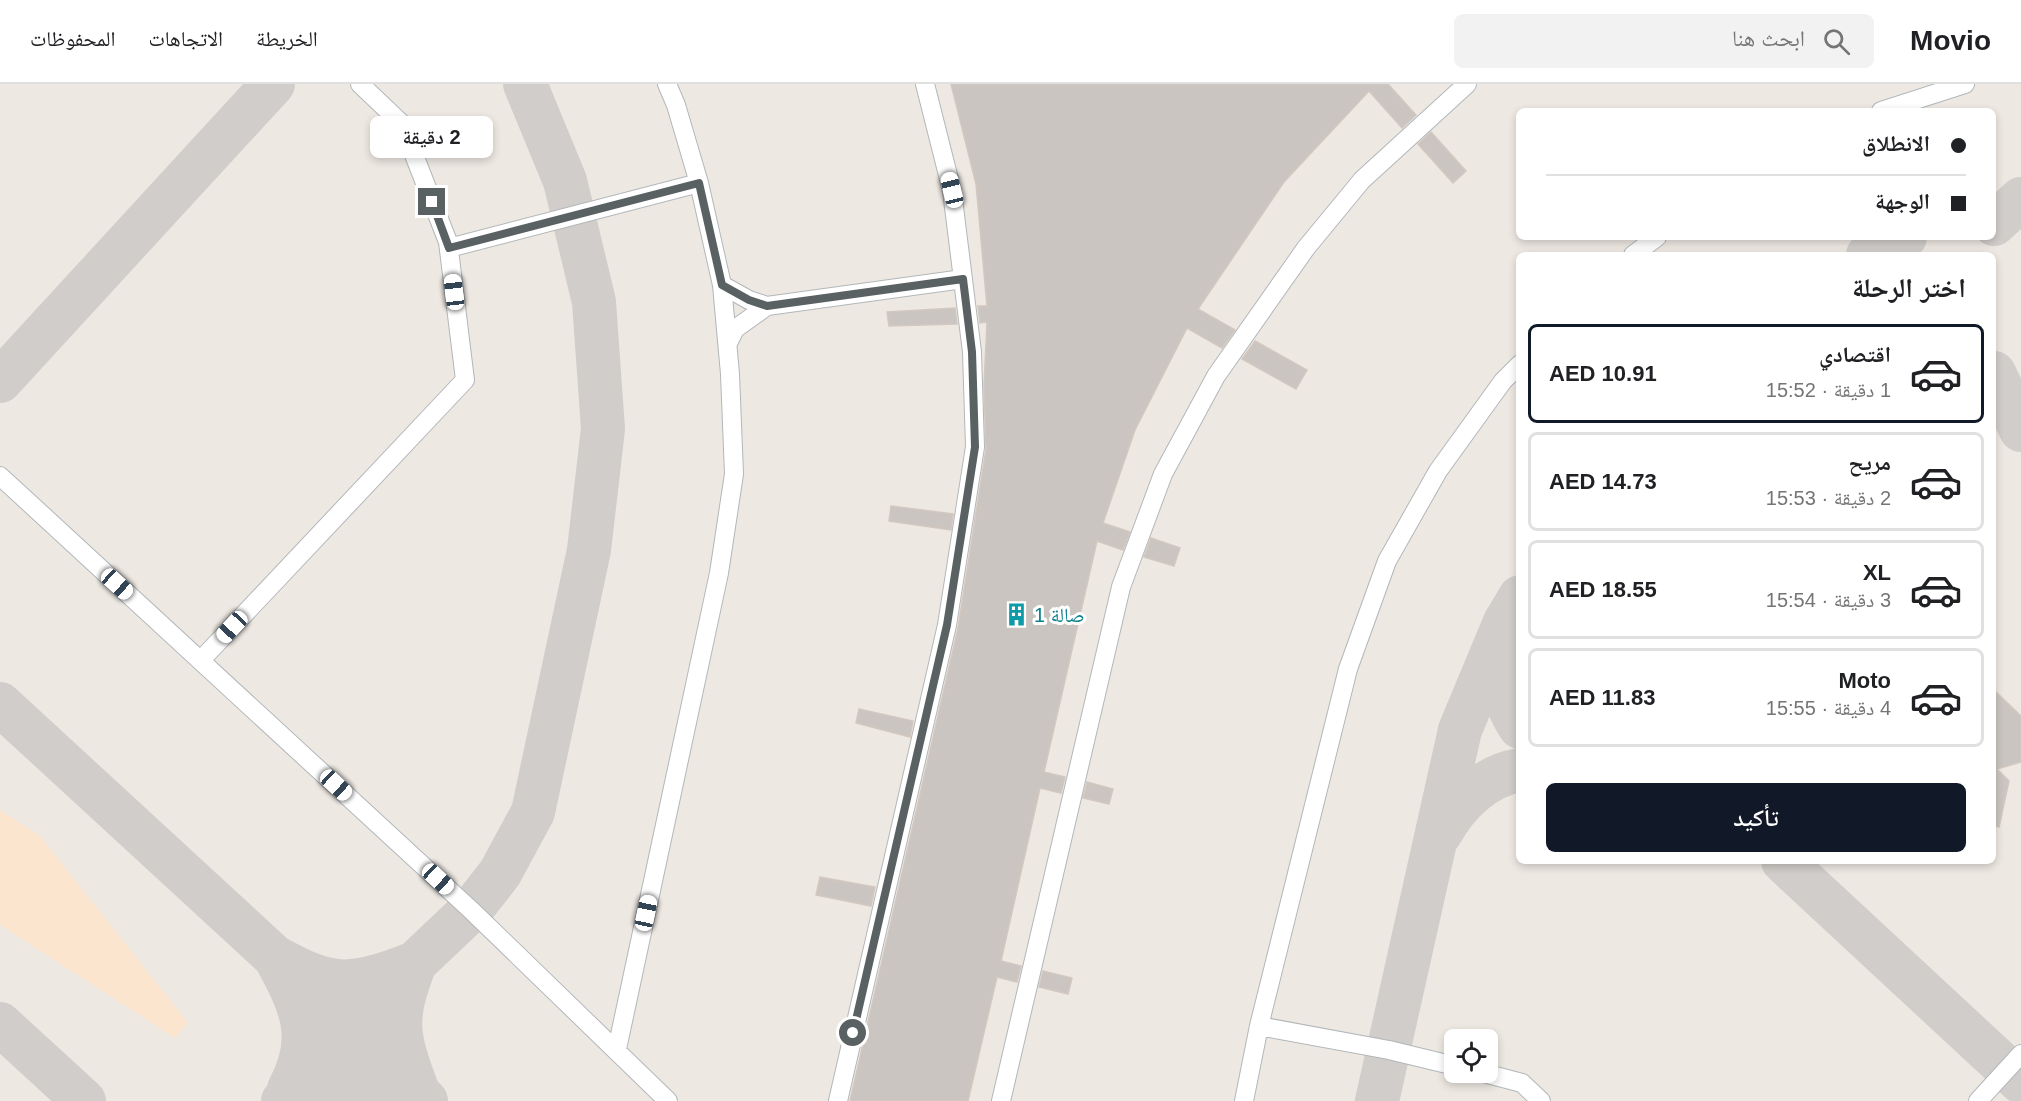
<!DOCTYPE html>
<html lang="ar">
<meta charset="utf-8">
<style>
:root{--surface:#fff;--page:#f2f2f2;--text:#202124;--muted:#757577;--line:#e0e0e0;--accent:#111827}
body{margin:0;font-family:Helvetica,"Noto Naskh Arabic",sans-serif;background:var(--page);color:var(--text);direction:rtl;height:100vh;display:flex;flex-direction:column;font-size:22px;white-space:nowrap}
*{box-sizing:border-box;margin:0}
p{font-size:20px;color:var(--muted)}
.icon{flex:none;width:33px;height:33px;fill:none;stroke:currentColor;stroke-width:2;stroke-linecap:round;stroke-linejoin:round}
.map{position:relative;flex:1;overflow:hidden;direction:ltr}
.sheet{position:absolute;left:1516px;top:168px;width:480px;height:612px;display:flex;flex-direction:column;background:var(--surface);border-radius:9px;box-shadow:0 3px 9px #0003;direction:rtl}
.sheet>*{flex:none}
.hud{position:absolute;left:1516px;top:24px;width:480px;height:132px;border-radius:9px;box-shadow:0 3px 9px #0003;direction:rtl;display:grid;align-content:center;height:132px;padding:0 30px;background:var(--surface)}
.fabs{position:absolute;left:1444px;top:945px;display:grid;gap:12px}
.fabs a{display:grid;place-items:center;width:54px;height:54px;border-radius:9px;background:var(--surface);box-shadow:0 3px 9px #0003;font-size:30px}
.end{position:absolute;width:27px;height:27px;margin:-14px;border:8px solid #5a6163;background:#fff;box-shadow:0 0 0 3px #fff}
.from{border-radius:50%}
.bubble{position:absolute;height:42px;border-radius:9px;background:var(--surface);box-shadow:0 3px 9px #0003;font-size:20px;font-weight:600;line-height:42px;text-align:center;direction:rtl}
.car{position:absolute;width:18px;height:36px;margin:-18px -9px;border-radius:8px;box-shadow:0 0 4px 2px #0007;background:linear-gradient(#fff 24%,#345 0 40%,#fff 0 76%,#345 0 86%,#fff 0)}
.hud b{display:flex;align-items:center;gap:21px;height:57px;font-size:22px}
.hud b+b{border-top:2px solid var(--line)}
.hud i{width:15px;height:15px;background:var(--text)}
ul{padding:0;list-style:none}
li{display:flex;align-items:center;gap:18px;height:99px;margin:0 12px 9px;padding:0 18px;border:3px solid var(--line);border-radius:9px}
li div{flex:1}
li b{display:block;font-size:22px}
li em{font-style:normal;font-weight:600}
li.active{border-color:var(--accent)}
li>.icon{width:54px;height:54px;stroke-width:1.5}
h2{padding:0 30px;font-size:27px;line-height:72px}
.button{display:flex;gap:12px;margin-top:auto;padding:12px 30px}
.button a{flex:1;height:69px;border-radius:9px;background:var(--accent);color:#fff;font-size:24px;font-weight:600;line-height:69px;text-align:center}
header{display:flex;align-items:center;gap:36px;box-sizing:border-box;height:84px;padding:0 30px;background:var(--surface);border-bottom:2px solid var(--line)}
header strong{font-size:28px}
nav{display:flex;gap:33px;margin-inline-start:auto;font-size:21px}
.search{width:420px;height:54px;background:var(--page);display:flex;align-items:center;gap:15px;box-sizing:border-box;padding:0 21px;border-radius:9px;color:var(--muted);font-size:22px}
.map>svg:first-child{display:block}
.sand{fill:#fbe5cf}
.lines{fill:none;stroke-linecap:round;stroke-linejoin:round}
.taxiway{stroke:#d0cdca;stroke-width:44}
.building{fill:#cac5c1;stroke:#d2c8c0;stroke-width:1.5}
.minor-casing{stroke:#b2b7ba;stroke-width:20}
.minor{stroke:#fff;stroke-width:18}
.route{stroke:#5a6163;stroke-width:8}
.labels{text-anchor:middle;stroke-width:6;stroke-linejoin:round;paint-order:stroke}
.culture-label{font-size:20px;fill:#0d838f;stroke:#fff;text-anchor:start}
</style>
<header>
<strong>Movio</strong>
<div class="search"><svg class="icon" aria-label="search" viewBox="0 0 24 24"><circle cx="10" cy="10" r="6"/><path d="M15 15l6 6"/></svg>ابحث هنا</div>
<nav><a>الخريطة</a><a>الاتجاهات</a><a>المحفوظات</a></nav>
</header>
<div class="map">
<svg width="2021" height="1017" viewBox="0 0 2021 1017">
<rect width="100%" height="100%" fill="#eee8e2"/>
<!-- sand -->
<path class="sand" d="M0 726 40 752 188 939 175 954 0 841Z"/>
<g class="lines">
<!-- taxiway -->
<path class="taxiway" d="M1994 140 2021 115
M1868 171 1905 153
M1994 289 2021 346
M0 297 273 0
M1502 556C1497 588 1502 616 1520 643
M0 620 352 944 426 1017
M1440 750C1457 719 1484 692 1520 686
M1783 777 2021 998
M0 940 84 1017
M289 1005C317 953 301 921 275 873 334 906 352 903 415 879 394 935 396 949 417 1005
M289 1015C346 988 358 991 416 1009
M283 1017 415 879 471 826 500 789 533 728 589 466 603 345 594 218 565 97 525 0
M1377 1017 1460 646 1505 538 1520 513"/>
</g>
<!-- building -->
<path class="building" d="M951 0H1388L1416 31 1402 44 1369 7 1284 98 1198 225 1235 246 1222 264 1187 244 1135 346 1103 439 1130 448 1123 466 1097 457 1044 688 1065 693 1061 709 1040 704 1001 877 1021 882 1017 898 997 893 968 1017H850L958 544 986 365 984 302 987 238 980 239 978 222H987L976 100Z
M1431 48 1466 87 1453 99 1418 60Z
M955 224 957 240 889 242 887 228Z
M1255 257 1307 286 1296 305 1242 275Z
M891 422 953 430 951 446 889 437Z
M1151 454 1180 464 1174 482 1144 473Z
M1994 606 2021 632V678L1997 685 2009 697 1999 743 1994 742Z
M859 625 913 637 910 653 856 639Z
M1087 698 1113 705 1109 720 1083 714Z
M820 793 875 803 871 822 816 811Z
M1043 887 1072 894 1068 910 1039 903Z"/>
<g class="lines">
<defs>
<path id="minor" d="M1881 27 1965 0
M449 164 699 99
M1633 171 1657 153
M722 201 749 216 767 222 735 245 728 259
M767 222 963 195
M0 392 471 826 668 1017
M201 576 465 296 448 158 402 40 360 0
M1259 942 1389 966 1455 982
M617 965 719 489 734 390 730 290 722 201 699 99 676 21 667 0
M1480 988 1522 999 1541 1017
M838 1017 947 541 975 363 972 268 952 107 925 0
M1001 1017 1121 503 1163 390 1216 292 1306 164 1362 96 1467 0
M1244 1017 1259 942 1348 585 1387 477 1438 387 1503 297 1520 280
M1978 1017 2021 970"/>
</defs>
<!-- minor casing -->
<use href="#minor" class="minor-casing"/>
<!-- minor -->
<use href="#minor" class="minor"/>
</g>
<g class="lines">
<!-- route -->
<path class="route" d="M432 118 449 164 699 99 722 201 749 216 767 222 963 195 972 268 975 363 947 541 853 949"/>
</g>
<!-- icons -->
<defs>
<symbol id="building-bare" viewBox="-9 -9 18 18"><path d="M-4-6H4V6H1V3H-1V6H-4ZM-2.5-4.3h1.7v1.8h-1.7ZM.8-4.3h1.7v1.8H.8ZM-2.5-1h1.7V.8h-1.7ZM.8-1h1.7V.8H.8Z" fill="#0f9aa8" stroke="#fff" stroke-width="2.5" paint-order="stroke"/></symbol>
</defs>
<g fill-rule="evenodd">
<use href="#building-bare" x="1000" y="514" width="33" height="33"/>
</g>
<g class="labels">
<!-- culture labels -->
<g class="culture-label">
<text x="1034" y="538">صالة 1</text>
</g>
</g>
</svg>
<div class="fabs">
<a><svg class="icon" aria-label="locate" viewBox="0 0 24 24"><circle cx="12" cy="12" r="6"/><path d="M12 2v4M12 18v4M2 12h4M18 12h4"/></svg></a>
</div>
<i class="end from" style="left:853px;top:949px"></i>
<i class="end" style="left:432px;top:118px"></i>
<div class="bubble" style="left:370px;top:32px;width:123px">2 دقيقة</div>
<i class="car" style="left:952px;top:106px;rotate:346deg"></i>
<i class="car" style="left:454px;top:208px;rotate:353deg"></i>
<i class="car" style="left:117px;top:500px;rotate:132deg"></i>
<i class="car" style="left:232px;top:543px;rotate:223deg"></i>
<i class="car" style="left:336px;top:701px;rotate:133deg"></i>
<i class="car" style="left:438px;top:795px;rotate:133deg"></i>
<i class="car" style="left:646px;top:829px;rotate:12deg"></i>
<div class="hud">
<b><i class="from"></i>الانطلاق</b>
<b><i></i>الوجهة</b>
</div>
<section class="sheet">
<h2>اختر الرحلة</h2>
<ul>
<li class="active"><svg class="icon" aria-label="car" viewBox="0 0 24 24"><path d="M5 17H2v-5l4-1 3-4h7l3 4 3 1v5h-3M9 17h6M6 11h13"/><circle cx="7" cy="17" r="2"/><circle cx="17" cy="17" r="2"/></svg><div><b>اقتصادي</b><p>1 دقيقة · 15:52</p></div><em>AED 10.91</em></li>
<li><svg class="icon" aria-label="car" viewBox="0 0 24 24"><path d="M5 17H2v-5l4-1 3-4h7l3 4 3 1v5h-3M9 17h6M6 11h13"/><circle cx="7" cy="17" r="2"/><circle cx="17" cy="17" r="2"/></svg><div><b>مريح</b><p>2 دقيقة · 15:53</p></div><em>AED 14.73</em></li>
<li><svg class="icon" aria-label="car" viewBox="0 0 24 24"><path d="M5 17H2v-5l4-1 3-4h7l3 4 3 1v5h-3M9 17h6M6 11h13"/><circle cx="7" cy="17" r="2"/><circle cx="17" cy="17" r="2"/></svg><div><b>XL</b><p>3 دقيقة · 15:54</p></div><em>AED 18.55</em></li>
<li><svg class="icon" aria-label="car" viewBox="0 0 24 24"><path d="M5 17H2v-5l4-1 3-4h7l3 4 3 1v5h-3M9 17h6M6 11h13"/><circle cx="7" cy="17" r="2"/><circle cx="17" cy="17" r="2"/></svg><div><b>Moto</b><p>4 دقيقة · 15:55</p></div><em>AED 11.83</em></li>
</ul>
<div class="button"><a>تأكيد</a></div>
</section>
</div>
